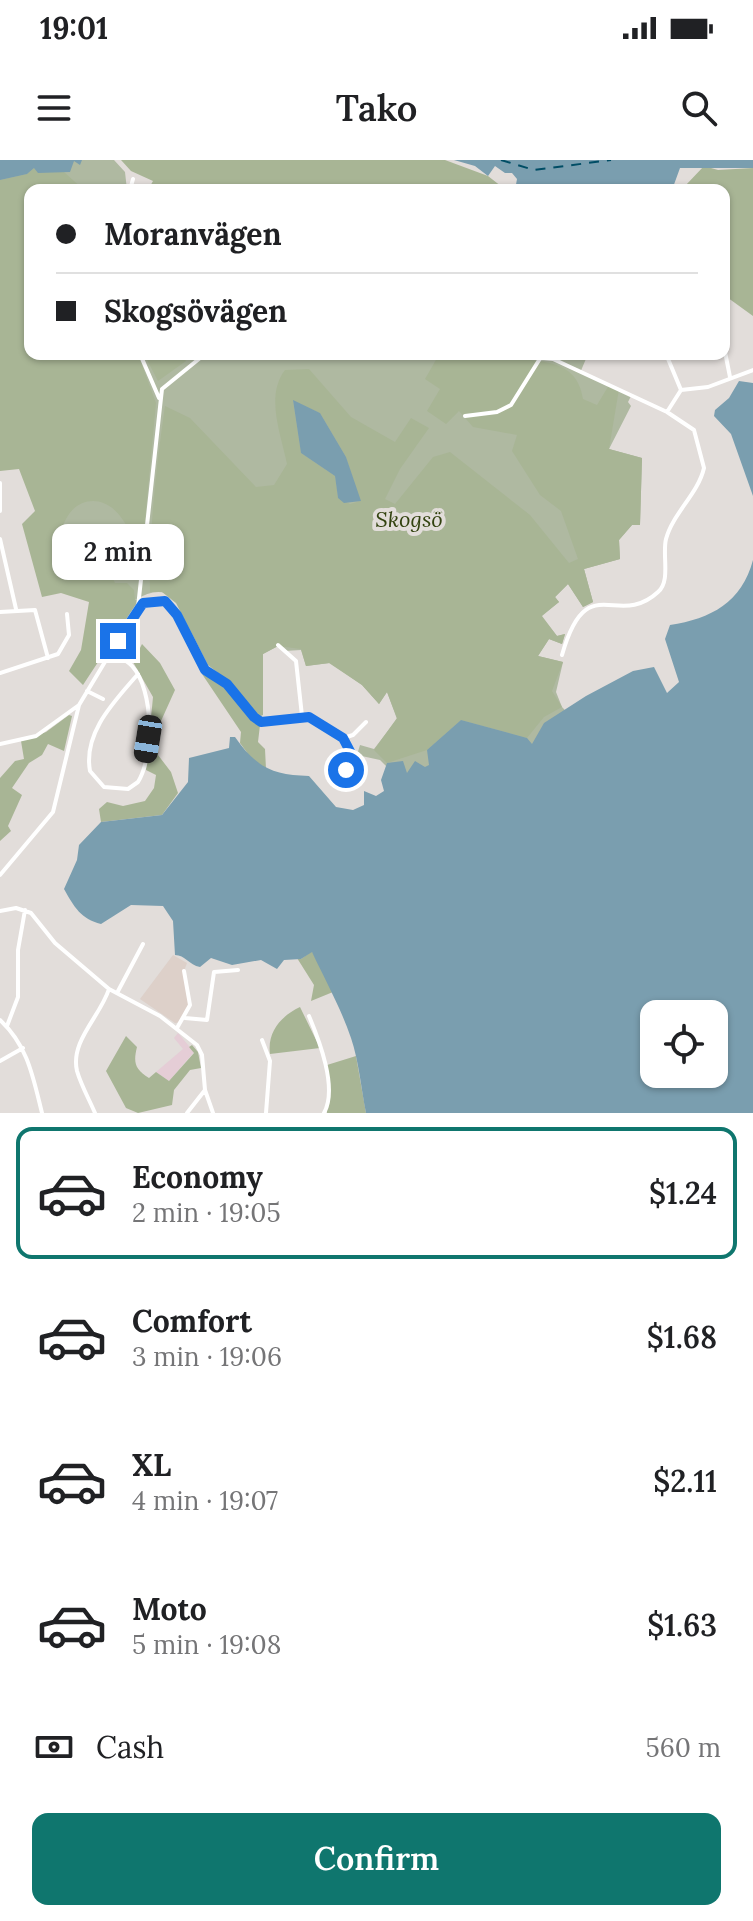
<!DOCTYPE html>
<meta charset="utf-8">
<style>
:root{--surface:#fff;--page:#f2f2f2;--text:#202124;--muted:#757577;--line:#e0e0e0;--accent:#0f766e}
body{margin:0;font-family:Lora,serif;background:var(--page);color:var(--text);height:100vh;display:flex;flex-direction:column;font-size:30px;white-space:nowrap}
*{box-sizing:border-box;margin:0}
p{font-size:26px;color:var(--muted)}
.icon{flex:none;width:44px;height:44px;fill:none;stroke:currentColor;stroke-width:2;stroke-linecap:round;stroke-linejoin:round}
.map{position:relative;height:953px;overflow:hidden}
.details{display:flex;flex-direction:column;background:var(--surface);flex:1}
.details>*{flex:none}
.top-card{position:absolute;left:24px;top:24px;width:706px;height:176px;border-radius:16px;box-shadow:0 2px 6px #0004;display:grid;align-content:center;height:176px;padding:0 32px;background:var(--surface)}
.controls{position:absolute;left:640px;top:840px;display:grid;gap:16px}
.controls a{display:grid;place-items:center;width:88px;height:88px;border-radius:16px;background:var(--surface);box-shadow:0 2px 6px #0004;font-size:40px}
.end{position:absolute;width:36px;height:36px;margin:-18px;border:10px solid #1a73e8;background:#fff;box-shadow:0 0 0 4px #fff}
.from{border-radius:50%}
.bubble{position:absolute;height:56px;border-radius:16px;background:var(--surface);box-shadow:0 2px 6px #0004;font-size:26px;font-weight:600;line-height:56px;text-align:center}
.car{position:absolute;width:24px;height:48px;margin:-24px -12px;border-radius:10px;box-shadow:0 0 6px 2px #0007;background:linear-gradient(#222 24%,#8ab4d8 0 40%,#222 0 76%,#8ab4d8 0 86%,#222 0)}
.top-card b{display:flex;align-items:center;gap:28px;height:76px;font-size:30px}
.top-card b+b{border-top:2px solid var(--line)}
.top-card i{width:20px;height:20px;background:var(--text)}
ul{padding:14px 0 0;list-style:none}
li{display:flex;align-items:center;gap:24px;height:132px;margin:0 16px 12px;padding:0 16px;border:4px solid transparent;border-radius:16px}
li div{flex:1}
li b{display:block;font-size:30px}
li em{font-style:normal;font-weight:600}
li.active{border-color:var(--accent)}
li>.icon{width:72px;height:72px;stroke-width:1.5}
.pay{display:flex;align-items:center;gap:20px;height:88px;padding:0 32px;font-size:30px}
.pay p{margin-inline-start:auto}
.cta{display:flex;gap:16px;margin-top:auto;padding:16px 32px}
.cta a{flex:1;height:92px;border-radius:16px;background:var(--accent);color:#fff;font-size:32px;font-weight:600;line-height:92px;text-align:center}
.status{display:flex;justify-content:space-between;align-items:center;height:56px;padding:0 40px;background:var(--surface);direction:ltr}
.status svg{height:22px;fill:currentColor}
header{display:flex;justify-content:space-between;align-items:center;height:104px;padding:0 32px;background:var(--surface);font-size:36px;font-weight:600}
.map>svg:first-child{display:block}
.built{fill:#ddd0c9}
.industrial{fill:#e5cdd6}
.green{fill:#afb9a1}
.forest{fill:#a8b595;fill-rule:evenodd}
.water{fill:#7a9eaf;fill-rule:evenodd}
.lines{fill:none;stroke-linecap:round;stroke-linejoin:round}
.ferry{stroke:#004d65;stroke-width:2;stroke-dasharray:10 8;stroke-linecap:butt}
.minor{stroke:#fff;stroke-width:4}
.route{stroke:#1a73e8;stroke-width:10}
.labels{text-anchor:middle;stroke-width:8;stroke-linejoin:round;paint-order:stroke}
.park-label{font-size:22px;font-style:italic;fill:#32420f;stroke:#e2ddda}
</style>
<div class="status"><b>19:01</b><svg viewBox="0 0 49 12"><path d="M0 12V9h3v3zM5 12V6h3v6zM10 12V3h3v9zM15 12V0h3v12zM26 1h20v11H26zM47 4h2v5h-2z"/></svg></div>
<header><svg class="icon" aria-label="menu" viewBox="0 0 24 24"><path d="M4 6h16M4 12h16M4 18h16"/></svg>Tako<svg class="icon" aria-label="search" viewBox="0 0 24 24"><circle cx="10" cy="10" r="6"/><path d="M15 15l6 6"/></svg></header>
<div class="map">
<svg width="753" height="953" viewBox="0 0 753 953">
<rect width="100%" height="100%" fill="#e2ddda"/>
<!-- built -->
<path class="built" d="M173 795 187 803 184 811 190 845 182 862 175 863 140 839Z"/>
<!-- industrial -->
<path class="industrial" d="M178 873 194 892 169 921 156 912 183 889 174 878Z"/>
<!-- green -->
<path class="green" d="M0 0H114L125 12 127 30H30V194H588L580 213 631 236 628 242 631 246 609 289 642 298 640 365H632L619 380 620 399 584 409 593 442 583 447 568 424 555 437 559 442 541 456 557 476 565 474 562 484 549 479 538 496 563 502 556 532 562 547 630 619 510 730 380 600 357 595 360 585 374 589 397 559 387 532 379 544 362 525 330 503 306 506 301 490 284 491 278 486 263 494V550L176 437C160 429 151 431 135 440L81 414 40 418 47 343 0 271Z"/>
<!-- forest -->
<path class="forest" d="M121 0H445L488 16 506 30H148L153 21 131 11Z
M704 6 718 10 753 8V156L724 135V30H696L685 26Z
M34 8 64 12 84 30H30V194H138L156 243 142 393C132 384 131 371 123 360 102 328 66 339 61 375 102 380 100 388 115 423H127L134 430 135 440 140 438 83 525 69 511 81 490 89 442 61 433 42 437 22 364 35 351 19 309 0 311V20L27 14Z
M144 194H182L186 201 158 221Z
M434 194C458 194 480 196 503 198 535 202 577 196 583 239L597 245 609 225 619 229 609 289 642 298 640 365H632L619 380 620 399 584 409 593 442 583 447 568 424 555 437 559 442 542 456 557 476 565 474 562 484 549 479 538 496 563 502 552 531 562 547 544 557 527 578 461 560 427 590 387 603 374 590 397 558 387 532 379 544 362 525 329 503 306 506 301 489 278 486 263 494V555L259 557 233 525 208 505 176 443 162 432H150C149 369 156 308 165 246L190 258 256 327 274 325 287 304C281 274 265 236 285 210L309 209 351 257 395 282 411 258 429 268 400 309 385 339 395 344 433 297 450 292 530 355 569 403 578 399 561 351 540 335 512 291 517 275 473 267 459 251 446 264 427 251 440 229 425 219 437 198ZM293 241 320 253 346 297 360 341 350 344 338 338 335 316 301 293Z
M142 484 160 503 175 530 161 561 158 595 171 612 178 633 162 655 101 662 99 649 107 642 123 646 145 641 154 628 156 615 146 610 153 537 133 502Z
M202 514 225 525 260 565 258 582 265 589 266 609 254 602 240 583 241 572Z
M69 555 72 556 64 591 48 584 42 595 29 603 12 628 22 635 8 666 11 671 0 681V618L15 601 24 599 21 581 46 572Z
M312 791 333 832 311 841 314 825 297 798 301 799Z
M300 847 320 888 270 894C267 872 281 856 300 847Z
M126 876 137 887C133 903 135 909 149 918L156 912 169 921 194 893 189 887 192 885 198 892 201 908 190 910 174 930 172 945 138 953 126 948 106 911Z
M356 896 366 953H327V905Z"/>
<!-- water -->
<path class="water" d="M0 0H82L80 5 74 1 70 12 38 13 34 8 27 14 0 20Z
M454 0H753V8H680L672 30H515L517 19 512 13H505L495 6 488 16 475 6Z
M739 221 753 223V336L731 274 714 256 715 250 729 238Z
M293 240 320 253 346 297 361 341 344 343 338 338 335 316 301 293Z
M753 400V953H366C361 928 359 902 351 878 340 846 325 820 312 792L301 799 284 800 277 809 261 800 232 805 211 798 200 807C189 805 185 795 175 795L173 761 163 746 131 745 101 764C81 759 74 747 64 729L77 700 79 685 101 662 162 655 188 622 189 598 229 588 230 577H235C256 607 272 615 309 616L336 647 353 650 364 645V631L376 636 384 631 381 620 387 603 403 601 407 613 415 601 425 607 429 605 427 590 461 560 527 578 532 584 544 563 586 536 633 511 654 507 667 533 679 522 665 479 670 465C711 459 742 442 753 400ZM654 854H714V914H654Z"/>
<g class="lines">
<!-- ferry -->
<path class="ferry" d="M501 0 534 10 611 0"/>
<!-- minor -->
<path class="minor" d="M130 30 133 19
M724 187 730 217
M140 194 159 238
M492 194 553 199 667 252 681 230 708 227 753 210
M666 194 681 230
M465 256 497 252 511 245 541 197
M0 323V351
M0 379 16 449
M140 446 157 440 169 443 205 510 227 524 257 560 309 557 343 578 353 597 346 610
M0 452 35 450 48 498
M278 485 296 501 302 556
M111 492C118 497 127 500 132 506 154 530 154 596 138 622L128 629 104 627 90 611C83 572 115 541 138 514
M562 495C587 407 617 470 658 432 671 421 662 395 666 379 673 353 698 334 704 308L694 270 667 252
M0 513 58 494 69 475 67 454
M87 531 103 539
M343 578 353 575 366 562
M0 584 36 576 79 545
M0 715 53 652 79 545 138 447 162 229 205 194
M0 751 16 748 31 753 55 783 109 829 160 856 197 885 202 895 205 930 213 953
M117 833 143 784
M309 856C319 880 338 928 324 953
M185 858 207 860 214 812 238 810
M0 860C28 886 33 917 42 953
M7 866 18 837V790L25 750
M177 868 190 845 184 811
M262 880 270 901 266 953
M0 901 23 888
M95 953C89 939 81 925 77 911 70 881 100 857 109 829
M187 953 205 930"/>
</g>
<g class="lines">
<!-- route -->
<path class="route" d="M118 481 143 443 165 441 177 455 205 510 227 524 254 557 261 562 309 557 343 578 353 597 346 610"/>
</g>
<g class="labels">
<!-- park labels -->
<g class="park-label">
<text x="409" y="367">Skogsö</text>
</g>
</g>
</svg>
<div class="controls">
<a><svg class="icon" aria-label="locate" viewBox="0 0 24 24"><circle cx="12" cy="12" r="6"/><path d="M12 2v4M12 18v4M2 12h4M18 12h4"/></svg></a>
</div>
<i class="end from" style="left:346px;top:610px"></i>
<i class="end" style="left:118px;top:481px"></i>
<div class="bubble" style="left:52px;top:364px;width:132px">2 min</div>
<i class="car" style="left:148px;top:579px;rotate:189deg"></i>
<div class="top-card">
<b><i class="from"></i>Moranvägen</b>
<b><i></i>Skogsövägen</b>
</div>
</div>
<section class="details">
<ul>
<li class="active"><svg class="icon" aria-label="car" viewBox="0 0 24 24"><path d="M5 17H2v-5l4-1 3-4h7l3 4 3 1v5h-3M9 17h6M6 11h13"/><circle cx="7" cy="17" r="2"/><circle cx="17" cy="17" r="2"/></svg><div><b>Economy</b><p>2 min · 19:05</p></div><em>$1.24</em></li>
<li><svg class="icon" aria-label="car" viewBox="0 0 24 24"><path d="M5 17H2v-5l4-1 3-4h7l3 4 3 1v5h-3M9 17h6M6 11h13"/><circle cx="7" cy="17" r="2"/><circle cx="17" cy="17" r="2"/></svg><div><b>Comfort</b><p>3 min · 19:06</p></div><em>$1.68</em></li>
<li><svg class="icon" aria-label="car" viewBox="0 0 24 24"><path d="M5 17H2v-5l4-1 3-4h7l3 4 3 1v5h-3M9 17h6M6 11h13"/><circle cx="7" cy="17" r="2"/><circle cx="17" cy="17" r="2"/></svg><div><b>XL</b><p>4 min · 19:07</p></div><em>$2.11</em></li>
<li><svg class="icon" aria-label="car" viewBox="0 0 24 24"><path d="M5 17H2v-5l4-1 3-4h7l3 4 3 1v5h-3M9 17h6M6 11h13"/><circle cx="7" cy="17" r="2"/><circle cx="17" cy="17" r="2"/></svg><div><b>Moto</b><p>5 min · 19:08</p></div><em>$1.63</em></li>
</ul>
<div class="pay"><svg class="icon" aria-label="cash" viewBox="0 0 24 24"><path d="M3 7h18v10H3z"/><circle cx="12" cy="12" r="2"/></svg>Cash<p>560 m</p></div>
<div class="cta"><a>Confirm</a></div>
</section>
